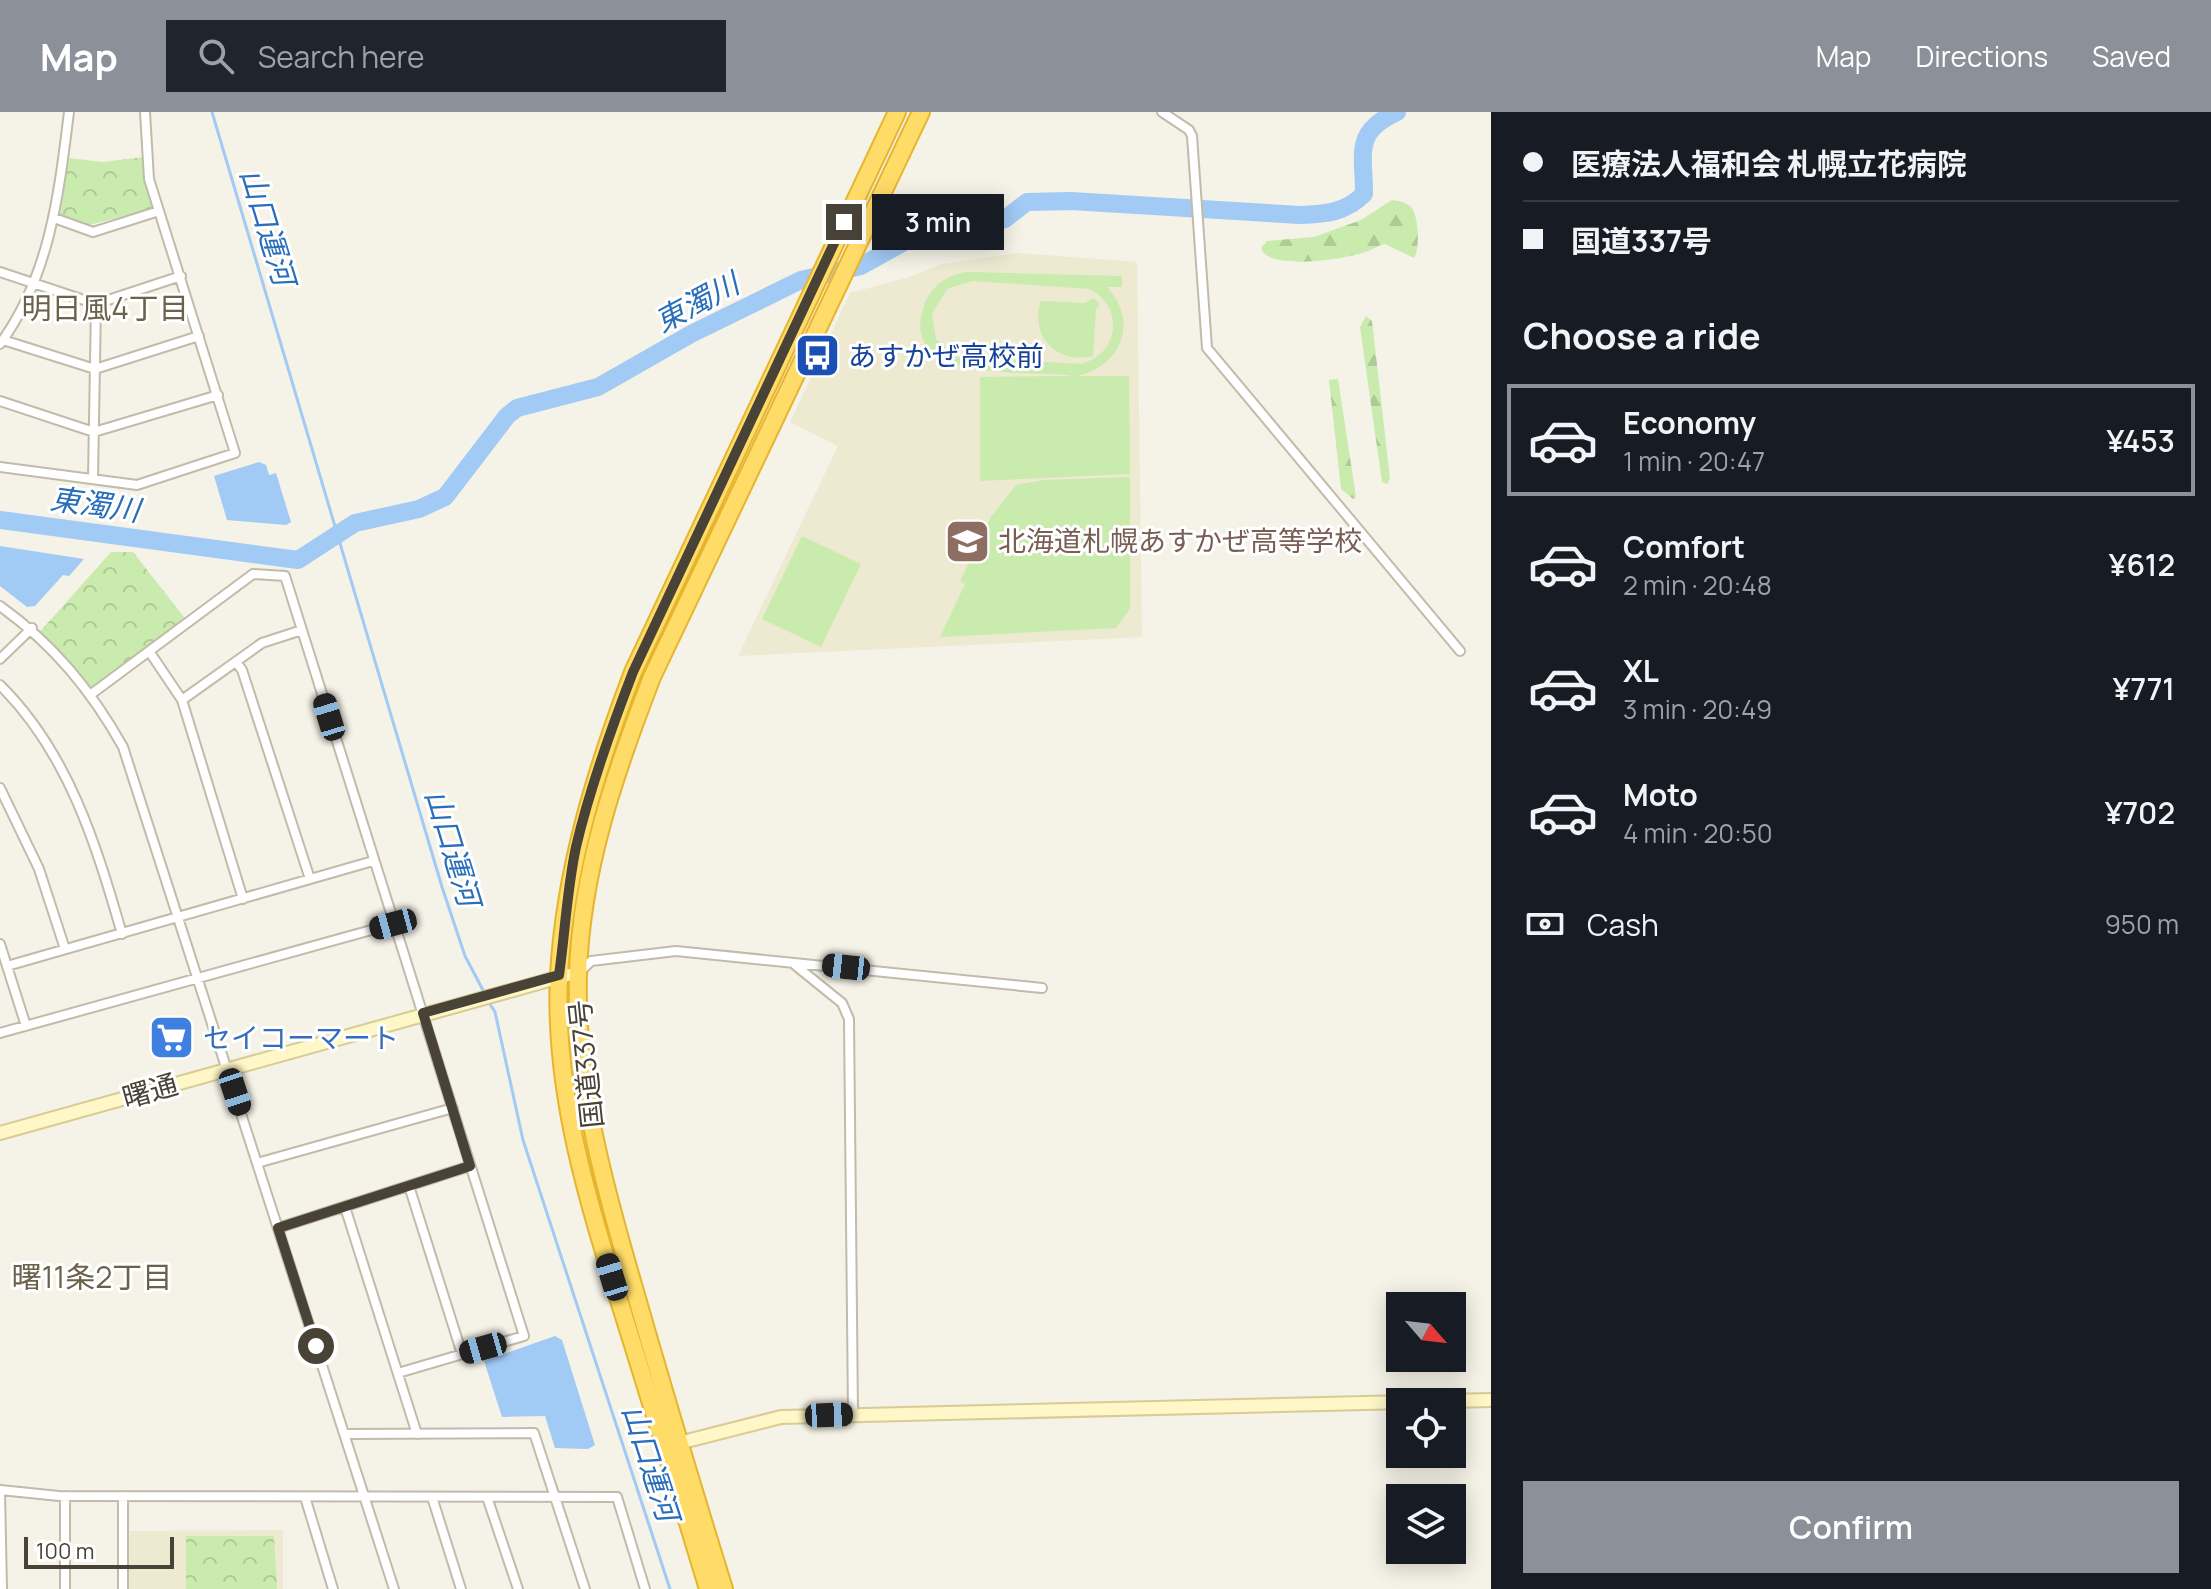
<!DOCTYPE html>
<meta charset="utf-8">
<style>
:root{--surface:#171b24;--page:#20242c;--text:#f1f3f6;--muted:#9ea1a6;--line:#363941;--accent:#8c9099}
body{margin:0;font-family:Manrope,"Noto Sans JP",sans-serif;background:var(--page);color:var(--text);height:100vh;display:flex;flex-direction:column;font-size:30px;white-space:nowrap}
*{box-sizing:border-box;margin:0}
p{font-size:26px;color:var(--muted)}
.icon{flex:none;width:44px;height:44px;fill:none;stroke:currentColor;stroke-width:2;stroke-linecap:round;stroke-linejoin:round}
.map{position:relative;flex:1;overflow:hidden}
.details{display:flex;flex-direction:column;background:var(--surface);width:720px}
.details>*{flex:none}
.banner{display:grid;align-content:center;height:176px;padding:0 32px;background:var(--surface)}
.needle{width:52px;rotate:118deg}
.controls{position:absolute;left:1386px;top:1180px;display:grid;gap:16px}
.controls a{display:grid;place-items:center;width:80px;height:80px;border-radius:0px;background:var(--surface);box-shadow:0 4px 20px #0003;font-size:40px}
.scale{position:absolute;left:24px;bottom:20px;width:150px;box-sizing:border-box;padding-left:8px;border:4px solid #484336;border-top:0;font-size:22px;line-height:28px;white-space:nowrap;color:#484336;-webkit-text-stroke:6px #fff;paint-order:stroke}
.end{position:absolute;width:36px;height:36px;margin:-18px;border:10px solid #484336;background:#fff;box-shadow:0 0 0 4px #fff}
.from{border-radius:50%}
.bubble{position:absolute;height:56px;border-radius:0px;background:var(--surface);box-shadow:0 4px 20px #0003;font-size:26px;font-weight:600;line-height:56px;text-align:center}
.car{position:absolute;width:24px;height:48px;margin:-24px -12px;border-radius:10px;box-shadow:0 0 6px 2px #0007;background:linear-gradient(#222 24%,#8ab4d8 0 40%,#222 0 76%,#8ab4d8 0 86%,#222 0)}
.banner b{display:flex;align-items:center;gap:28px;height:76px;font-size:30px}
.banner b+b{border-top:2px solid var(--line)}
.banner i{width:20px;height:20px;background:var(--text)}
ul{padding:0;list-style:none}
li{display:flex;align-items:center;gap:24px;height:112px;margin:0 16px 12px;padding:0 16px;border:4px solid transparent;border-radius:0px}
li div{flex:1}
li b{display:block;font-size:30px}
li em{font-style:normal;font-weight:600}
li.active{border-color:var(--accent)}
li>.icon{width:72px;height:72px;stroke-width:1.5}
h2{padding:0 32px;font-size:36px;line-height:96px}
.pay{display:flex;align-items:center;gap:20px;height:88px;padding:0 32px;font-size:30px}
.pay p{margin-inline-start:auto}
.action{display:flex;gap:16px;margin-top:auto;padding:16px 32px}
.action a{flex:1;height:92px;border-radius:0px;background:var(--accent);color:#fff;font-size:32px;font-weight:600;line-height:92px;text-align:center}
header{display:flex;align-items:center;gap:48px;box-sizing:border-box;height:112px;padding:0 40px;background:var(--accent);color:#fff}
header strong{font-size:38px}
nav{display:flex;gap:44px;margin-inline-start:auto;font-size:28px}
.search{width:560px;height:72px;background:var(--page);display:flex;align-items:center;gap:20px;box-sizing:border-box;padding:0 28px;border-radius:0px;color:var(--muted);font-size:30px}
main{display:flex;flex:1;min-height:0}
.map>svg:first-child{display:block}
.education{fill:#eee9d1}
.forest{fill:url(#forest-firs)}
.park{fill:url(#park-crowns)}
.garden{fill:#c9ebae;fill-rule:evenodd}
.water{fill:#a1caf4}
.lines{fill:none;stroke-linecap:round;stroke-linejoin:round}
.stream{stroke:#a1caf4;stroke-width:3}
.river{stroke:#a1caf4;stroke-width:18}
.street-casing{stroke:#c1bba9;stroke-width:12}
.secondary-casing{stroke:#d7cc95;stroke-width:16}
.highway-casing{stroke:#e6b530;stroke-width:20}
.street{stroke:#fff;stroke-width:8}
.secondary{stroke:#fff7c7;stroke-width:12}
.highway{stroke:#ffdc68;stroke-width:16}
.route{stroke:#484336;stroke-width:10}
.labels{text-anchor:middle;stroke-width:6;stroke-linejoin:round;paint-order:stroke}
.transit-label{font-size:28px;fill:#164399;stroke:#fff;text-anchor:start}
.education-label{font-size:28px;fill:#785e54;stroke:#fff;text-anchor:start}
.shop-label{font-size:28px;fill:#366cbe;stroke:#fff;text-anchor:start}
.street-label{font-size:28px;fill:#484336;stroke:#fff}
.water-label{font-size:30px;font-style:italic;fill:#296eba;stroke:#fff}
.neighbourhood-label{font-size:30px;fill:#6c624c;stroke:#fff}
</style>
<header>
<strong>Map</strong>
<div class="search"><svg class="icon" aria-label="search" viewBox="0 0 24 24"><circle cx="10" cy="10" r="6"/><path d="M15 15l6 6"/></svg>Search here</div>
<nav><a>Map</a><a>Directions</a><a>Saved</a></nav>
</header>
<main>
<div class="map">
<svg width="1491" height="1477" viewBox="0 0 1491 1477">
<defs>
<pattern id="forest-firs" width="22" height="20" patternUnits="userSpaceOnUse" patternTransform="scale(2)"><rect width="22" height="20" fill="#c9ebae"/><path d="M5 1l3.5 6h-7zM16 11l3.5 6h-7z" fill="#aecb96"/></pattern>
<pattern id="park-crowns" width="20" height="18" patternUnits="userSpaceOnUse" patternTransform="scale(2)"><rect width="20" height="18" fill="#c9ebae"/><path d="M2 6a3 3 0 1 1 6 0M12 15a3 3 0 1 1 6 0" fill="none" stroke="#aecb96"/></pattern>
</defs>
<rect width="100%" height="100%" fill="#f5f2e7"/>
<!-- education -->
<path class="education" d="M1018 141 1137 150 1142 525 738 544 838 334 790 310 850 181 906 166 942 152Z
M283 1418V1477H129V1419Z"/>
<!-- forest -->
<path class="forest" d="M1392 88C1399 89 1406 90 1411 95 1419 104 1420 137 1414 146L1385 132C1378 133 1374 137 1368 139 1349 147 1268 160 1261 136L1267 129 1314 125 1361 108Z
M1366 204 1372 209 1390 367 1387 372 1382 370 1360 215Z
M1338 267 1356 385 1353 387 1341 377 1329 268Z"/>
<!-- park -->
<path class="park" d="M144 45 155 96 89 113 60 105 69 46 102 50Z
M111 440H133L188 510 90 583 38 522Z
M186 1424H274L277 1477H186Z"/>
<!-- garden -->
<path class="garden" d="M967 160 1122 164V175H1107C1139 210 1122 253 1078 264H1129L1130 362 980 369V265L1073 264C1031 257 893 274 925 191 932 173 949 162 967 160ZM972 169 1090 177C1125 196 1119 242 1081 252L956 245 936 227 932 202 947 177Z
M1093 186 1100 192 1096 197 1093 244C1057 253 1029 224 1041 189L1085 191Z
M1130 365V497L1116 516 940 525 965 472 960 469 991 405 1016 373 1044 368Z
M802 424 861 452 821 535 762 507Z"/>
<!-- water -->
<path class="water" d="M259 350 266 353 269 363 276 361 291 410 286 413 227 408 214 364Z
M0 434 84 447 69 464 63 463 35 494 27 495 0 474Z
M555 1224 562 1228 595 1333 588 1337 555 1336 545 1304 502 1305 484 1249Z"/>
<g class="lines">
<!-- stream -->
<path class="stream" d="M212 0 442 775 465 844 485 882
M488 889 495 900 523 1028 670 1477"/>
<!-- river -->
<path class="river" d="M0 408 298 448 355 411 419 397 445 385 507 304 517 296 598 275 691 222 801 168 861 154 922 120 1005 107 1027 90 1071 89 1300 103C1325 102 1345 101 1364 82 1364 41 1353 20 1397 0"/>
<defs>
<path id="street" d="M1162 0 1189 18 1192 24 1207 236 1460 539
M54 106 93 120 159 99
M0 160 96 192 181 164
M3 228 95 257 199 224
M0 232C50 164 59 81 69 0
M0 289 94 320 218 283
M0 355 137 373 235 341 149 67 145 0
M93 367 96 192
M0 494C53 532 91 578 123 635L394 1477
M149 539 182 588 243 787
M0 547 32 516
M236 550 242 558 310 767
M0 573C68 640 96 732 122 822
M90 583 253 462 285 464 524 1224 398 1261
M182 588 262 531 302 518
M0 676 39 757 65 837
M0 832 26 914
M795 853 842 891 849 907 853 1302
M7 854 373 749
M579 861 591 849 676 839 1042 876
M0 921 393 812
M257 1051 453 996
M409 1074 462 1242
M345 1095 417 1322
M278 1116 470 1054
M345 1322 534 1321 585 1477
M0 1378 59 1384 617 1385 645 1477
M0 1379 2 1477
M65 1384V1477
M305 1385 333 1477
M432 1385 461 1477
M487 1385 518 1477
M123 1477V1384"/>
<path id="secondary" d="M0 1021 567 863
M671 1333 781 1305 1491 1288"/>
<path id="highway" d="M708 1477C682 1390 655 1304 628 1217 592 1102 553 986 559 863 565 757 596 658 633 560L897 0
M724 1477C693 1377 663 1277 634 1176 604 1073 575 971 578 862 581 758 615 661 652 565L921 0"/>
</defs>
<!-- street casing -->
<use href="#street" class="street-casing"/>
<!-- secondary casing -->
<use href="#secondary" class="secondary-casing"/>
<!-- highway casing -->
<use href="#highway" class="highway-casing"/>
<!-- street -->
<use href="#street" class="street"/>
<!-- secondary -->
<use href="#secondary" class="secondary"/>
<!-- highway -->
<use href="#highway" class="highway"/>
</g>
<g class="lines">
<!-- route -->
<path class="route" d="M316 1234 278 1116 470 1054 423 901 559 863C565 821 567 777 576 735 590 675 611 617 633 560L844 110"/>
</g>
<!-- icons -->
<defs>
<symbol id="bus-square" viewBox="-11 -11 22 22"><rect x="-9" y="-9" width="18" height="18" rx="4" fill="#1a4fb4" stroke="#fff"/><path d="M-5-6H5V4H4V6H2V4H-2V6H-4V4H-5ZM-3.5-4V0h7V-4ZM-3.5 1.2v1.5H-2V1.2ZM2 1.2v1.5H3.5V1.2Z" fill="#fff"/></symbol>
<symbol id="school-square" viewBox="-11 -11 22 22"><rect x="-9" y="-9" width="18" height="18" rx="4" fill="#8d6e63" stroke="#fff"/><path d="M0-5L7-2L0 1L-7-2ZM-4 1L0 2.5L4 1V4Q0 6-4 4Z" fill="#fff"/></symbol>
<symbol id="supermarket-square" viewBox="-11 -11 22 22"><rect x="-9" y="-9" width="18" height="18" rx="4" fill="#3f7fe0" stroke="#fff"/><path d="M-6-5.5h2.5l.6 2H6L4.5 2H-2.5L-4.4-4H-6ZM-1.5 3.2a1.3 1.3 0 1 0 .1 0ZM3 3.2a1.3 1.3 0 1 0 .1 0Z" fill="#fff"/></symbol>
</defs>
<g fill-rule="evenodd">
<use href="#bus-square" x="792" y="218" width="51" height="51"/>
<use href="#school-square" x="942" y="404" width="51" height="51"/>
<use href="#supermarket-square" x="146" y="900" width="51" height="51"/>
</g>
<g class="labels">
<!-- transit labels -->
<g class="transit-label">
<text x="848" y="254">あすかぜ高校前</text>
</g>
<!-- education labels -->
<g class="education-label">
<text x="998" y="439">北海道札幌あすかぜ高等学校</text>
</g>
<!-- shop labels -->
<g class="shop-label">
<text x="203" y="936">セイコーマート</text>
</g>
<!-- street labels -->
<g class="street-label">
<text transform="translate(586 952) rotate(-96)" y="10">国道337号</text>
<text transform="translate(150 979) rotate(-16)" y="10">曙通</text>
</g>
<!-- water labels -->
<g class="water-label">
<text transform="translate(267 115) rotate(73)" y="10">山口運河</text>
<text transform="translate(697 191) rotate(-28)" y="10">東濁川</text>
<text transform="translate(95 393) rotate(8)" y="10">東濁川</text>
<text transform="translate(452 736) rotate(73)" y="10">山口運河</text>
<text transform="translate(650 1351) rotate(72)" y="10">山口運河</text>
</g>
<!-- neighbourhood labels -->
<g class="neighbourhood-label">
<text x="105" y="207">明日風4丁目</text>
<text x="92" y="1176">曙11条2丁目</text>
</g>
</g>
</svg>
<div class="controls">
<a><svg class="needle" viewBox="-14 -14 28 28"><path d="M0-13l5 13h-10z" fill="#e53935"/><path d="M0 13l5-13h-10z" fill="#9ea1a6"/></svg></a>
<a><svg class="icon" aria-label="locate" viewBox="0 0 24 24"><circle cx="12" cy="12" r="6"/><path d="M12 2v4M12 18v4M2 12h4M18 12h4"/></svg></a>
<a><svg class="icon" aria-label="layers" viewBox="0 0 24 24"><path d="M12 4l9 5-9 5-9-5zM3 14l9 5 9-5"/></svg></a>
</div>
<div class="scale">100 m</div>
<i class="end from" style="left:316px;top:1234px"></i>
<i class="end" style="left:844px;top:110px"></i>
<div class="bubble" style="left:872px;top:82px;width:132px">3 min</div>
<i class="car" style="left:329px;top:605px;rotate:343deg"></i>
<i class="car" style="left:393px;top:812px;rotate:255deg"></i>
<i class="car" style="left:846px;top:855px;rotate:276deg"></i>
<i class="car" style="left:235px;top:980px;rotate:162deg"></i>
<i class="car" style="left:612px;top:1165px;rotate:343deg"></i>
<i class="car" style="left:483px;top:1236px;rotate:254deg"></i>
<i class="car" style="left:829px;top:1303px;rotate:88deg"></i>
</div>
<section class="details">
<div class="banner">
<b><i class="from"></i>医療法人福和会 札幌立花病院</b>
<b><i></i>国道337号</b>
</div>
<h2>Choose a ride</h2>
<ul>
<li class="active"><svg class="icon" aria-label="car" viewBox="0 0 24 24"><path d="M5 17H2v-5l4-1 3-4h7l3 4 3 1v5h-3M9 17h6M6 11h13"/><circle cx="7" cy="17" r="2"/><circle cx="17" cy="17" r="2"/></svg><div><b>Economy</b><p>1 min · 20:47</p></div><em>¥453</em></li>
<li><svg class="icon" aria-label="car" viewBox="0 0 24 24"><path d="M5 17H2v-5l4-1 3-4h7l3 4 3 1v5h-3M9 17h6M6 11h13"/><circle cx="7" cy="17" r="2"/><circle cx="17" cy="17" r="2"/></svg><div><b>Comfort</b><p>2 min · 20:48</p></div><em>¥612</em></li>
<li><svg class="icon" aria-label="car" viewBox="0 0 24 24"><path d="M5 17H2v-5l4-1 3-4h7l3 4 3 1v5h-3M9 17h6M6 11h13"/><circle cx="7" cy="17" r="2"/><circle cx="17" cy="17" r="2"/></svg><div><b>XL</b><p>3 min · 20:49</p></div><em>¥771</em></li>
<li><svg class="icon" aria-label="car" viewBox="0 0 24 24"><path d="M5 17H2v-5l4-1 3-4h7l3 4 3 1v5h-3M9 17h6M6 11h13"/><circle cx="7" cy="17" r="2"/><circle cx="17" cy="17" r="2"/></svg><div><b>Moto</b><p>4 min · 20:50</p></div><em>¥702</em></li>
</ul>
<div class="pay"><svg class="icon" aria-label="cash" viewBox="0 0 24 24"><path d="M3 7h18v10H3z"/><circle cx="12" cy="12" r="2"/></svg>Cash<p>950 m</p></div>
<div class="action"><a>Confirm</a></div>
</section>
</main>
